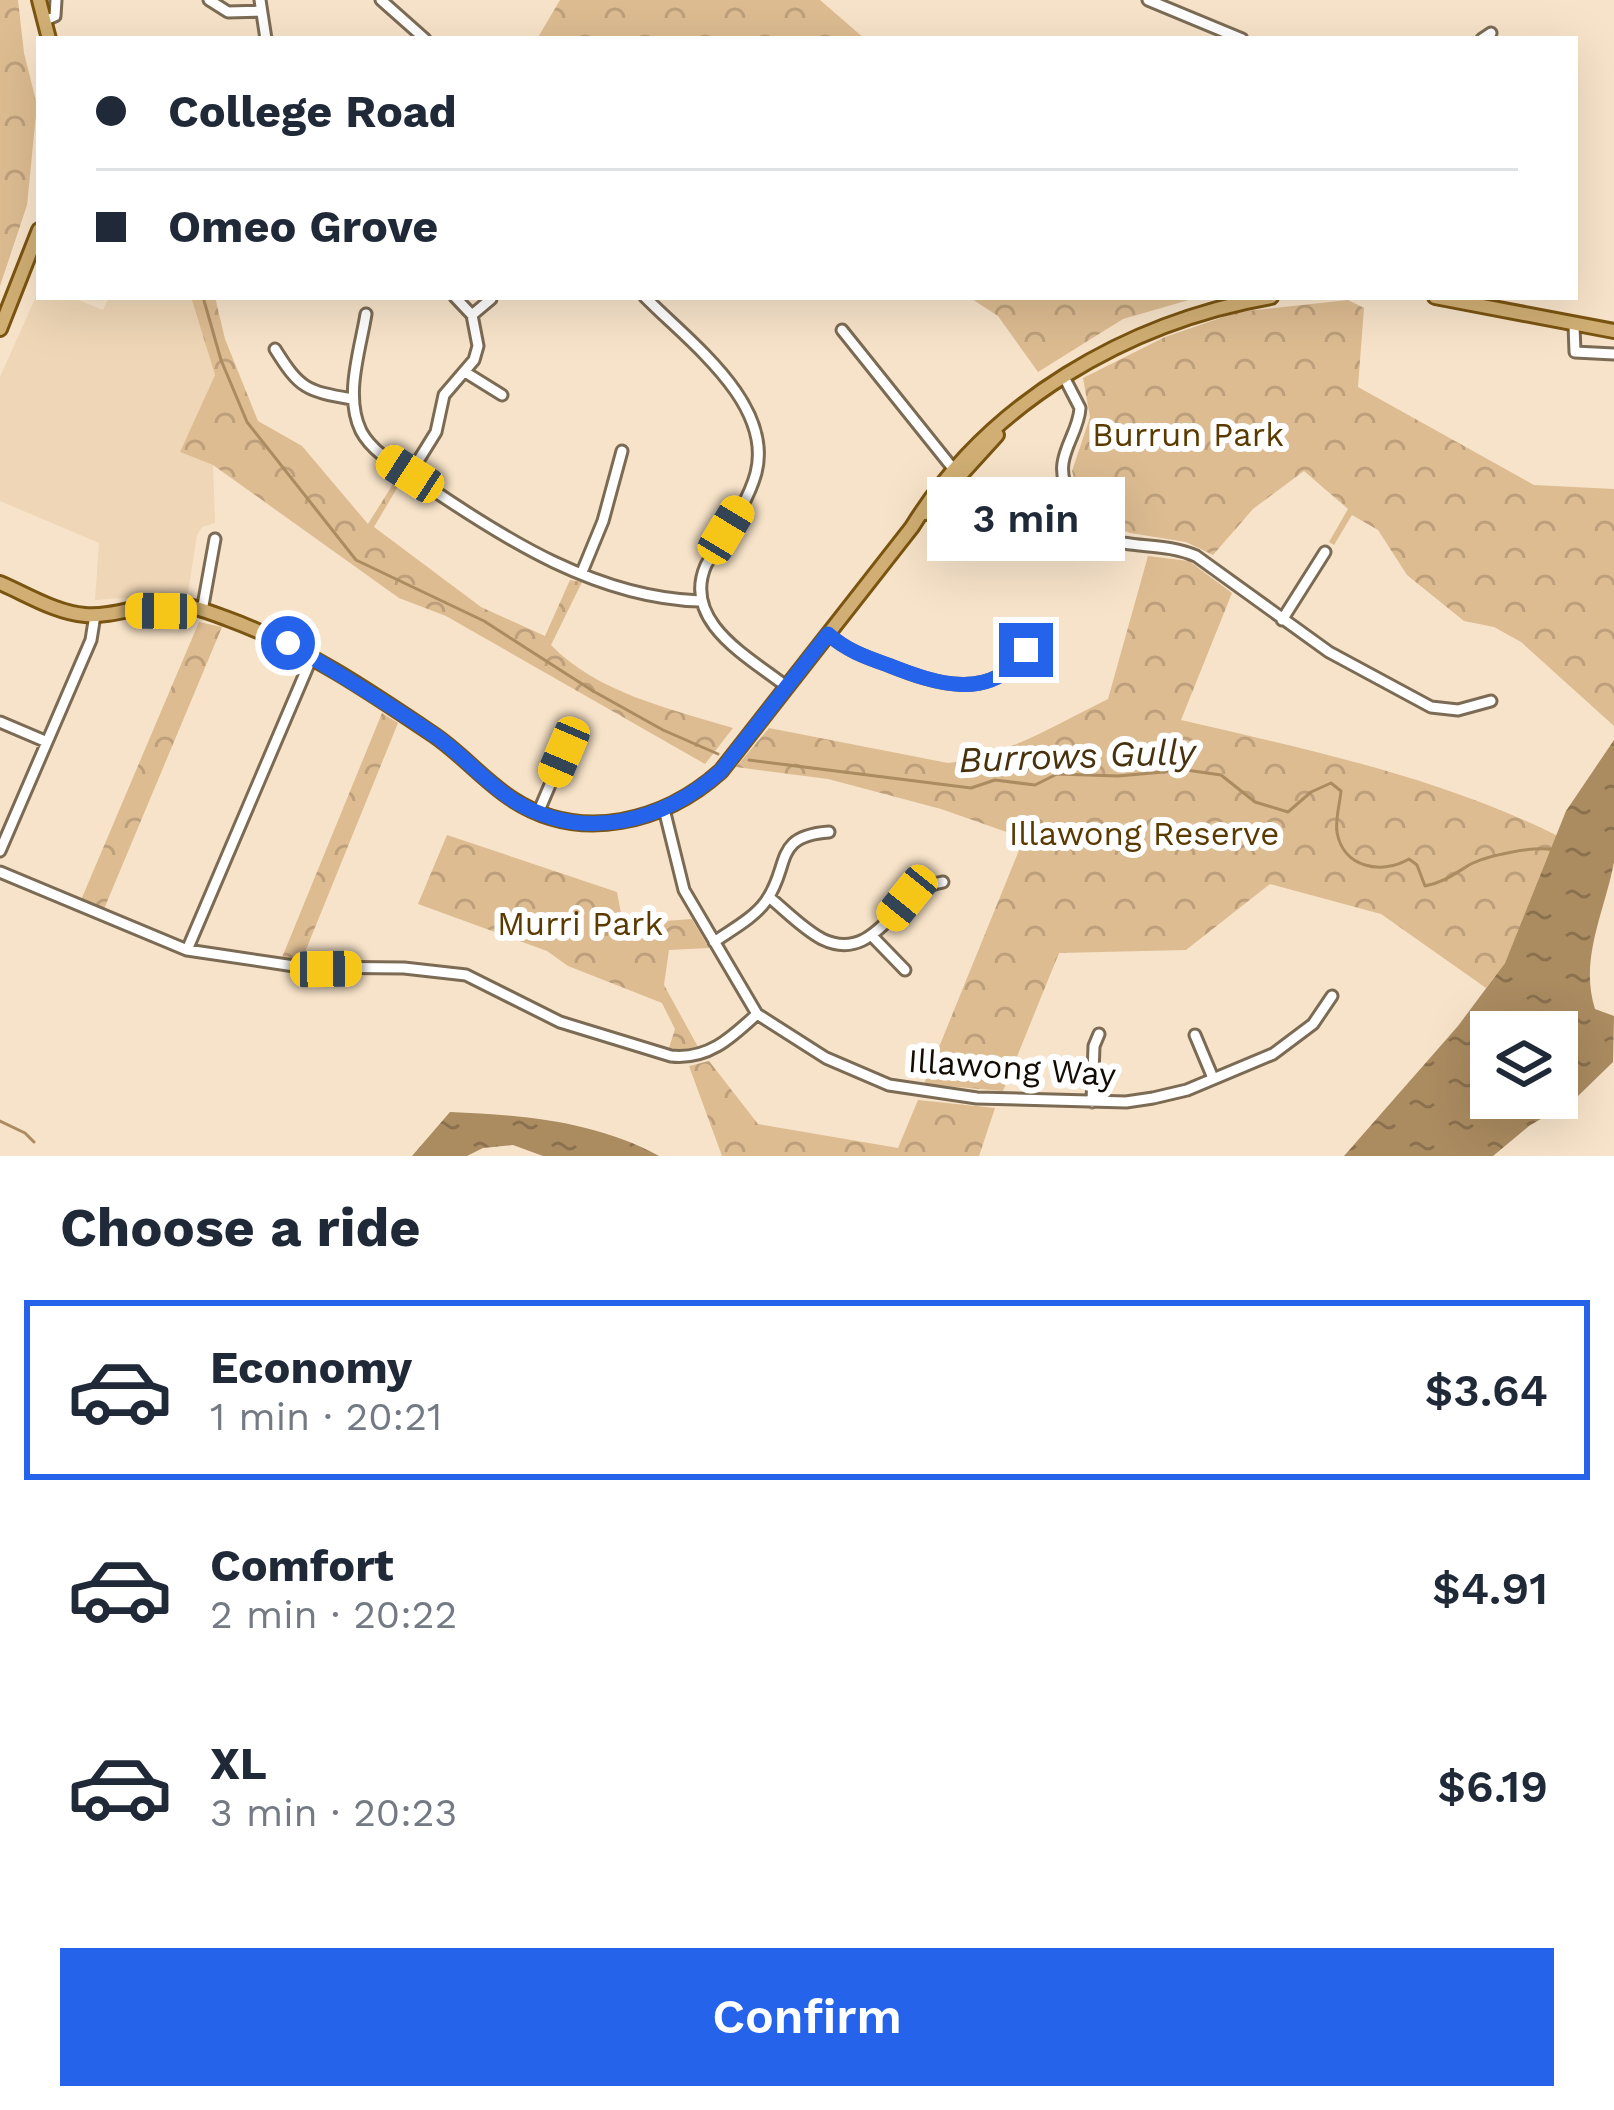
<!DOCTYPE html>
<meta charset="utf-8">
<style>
:root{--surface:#fff;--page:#f2f2f3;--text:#1f2937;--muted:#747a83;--line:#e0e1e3;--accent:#2563eb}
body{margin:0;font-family:"Work Sans",sans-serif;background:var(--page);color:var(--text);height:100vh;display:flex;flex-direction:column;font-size:45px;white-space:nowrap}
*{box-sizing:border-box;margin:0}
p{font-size:39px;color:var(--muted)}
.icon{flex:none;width:66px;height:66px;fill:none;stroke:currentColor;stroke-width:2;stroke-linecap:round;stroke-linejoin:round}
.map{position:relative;height:1156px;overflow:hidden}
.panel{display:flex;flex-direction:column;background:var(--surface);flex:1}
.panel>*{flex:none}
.guide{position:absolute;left:36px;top:36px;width:1542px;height:264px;border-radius:0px;box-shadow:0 12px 48px #0002;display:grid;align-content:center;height:264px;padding:0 60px;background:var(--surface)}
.buttons{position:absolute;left:1470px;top:1011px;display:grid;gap:24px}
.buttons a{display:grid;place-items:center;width:108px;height:108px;border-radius:0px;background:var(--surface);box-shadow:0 12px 48px #0002;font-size:60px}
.end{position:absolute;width:54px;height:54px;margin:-27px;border:15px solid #2563eb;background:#fff;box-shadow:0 0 0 6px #fff}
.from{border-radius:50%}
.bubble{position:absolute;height:84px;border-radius:0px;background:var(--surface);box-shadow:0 12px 48px #0002;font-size:39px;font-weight:600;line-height:84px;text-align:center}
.car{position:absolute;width:36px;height:72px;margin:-36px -18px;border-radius:15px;box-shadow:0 0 9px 3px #0007;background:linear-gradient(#f5c518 24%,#345 0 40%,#f5c518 0 76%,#345 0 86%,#f5c518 0)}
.guide b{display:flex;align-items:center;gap:42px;height:114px;font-size:45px}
.guide b+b{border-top:3px solid var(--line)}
.guide i{width:30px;height:30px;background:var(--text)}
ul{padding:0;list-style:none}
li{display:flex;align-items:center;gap:36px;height:180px;margin:0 24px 18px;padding:0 36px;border:6px solid transparent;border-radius:0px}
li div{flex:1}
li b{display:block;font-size:45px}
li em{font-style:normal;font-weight:600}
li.current{border-color:var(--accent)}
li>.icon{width:108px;height:108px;stroke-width:1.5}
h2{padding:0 60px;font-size:54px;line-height:144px}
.primary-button{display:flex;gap:24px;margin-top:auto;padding:24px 60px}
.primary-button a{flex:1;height:138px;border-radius:0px;background:var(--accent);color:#fff;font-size:48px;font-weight:600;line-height:138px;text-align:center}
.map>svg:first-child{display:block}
.built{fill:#eed6b6}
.park{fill:url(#park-crowns)}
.water{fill:url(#water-ripples);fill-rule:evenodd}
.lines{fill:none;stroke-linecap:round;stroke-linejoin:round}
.stream{stroke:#ab8b60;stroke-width:3}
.minor-casing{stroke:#7c6b54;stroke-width:15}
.major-casing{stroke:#7a5411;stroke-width:18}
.minor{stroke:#fff;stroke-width:9}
.major{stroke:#d1af74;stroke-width:12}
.route{stroke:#2563eb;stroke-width:15}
.labels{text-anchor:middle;stroke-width:12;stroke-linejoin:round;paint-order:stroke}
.park-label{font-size:33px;fill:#5b3a00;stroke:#fff}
.street-label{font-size:33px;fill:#120c04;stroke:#fff}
.water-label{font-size:36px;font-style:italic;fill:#48310d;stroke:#fff}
</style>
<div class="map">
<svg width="1614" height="1156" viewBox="0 0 1614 1156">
<defs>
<pattern id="park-crowns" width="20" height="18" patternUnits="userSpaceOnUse" patternTransform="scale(3)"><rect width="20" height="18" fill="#ddbc91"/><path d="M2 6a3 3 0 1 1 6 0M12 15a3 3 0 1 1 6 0" fill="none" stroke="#bda07b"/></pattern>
<pattern id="water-ripples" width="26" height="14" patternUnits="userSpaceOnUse" patternTransform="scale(3)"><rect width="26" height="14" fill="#ab8b60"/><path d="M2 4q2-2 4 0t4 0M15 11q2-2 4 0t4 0" fill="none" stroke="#8a704d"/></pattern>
</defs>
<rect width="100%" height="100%" fill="#f7e3c9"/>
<!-- built -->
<path class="built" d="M39 290V297H71L103 310 109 297H191L215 375 180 452 213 465 215 523 202 527 197 535 188 593 95 600 99 543 0 501V377Z"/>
<!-- park -->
<path class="park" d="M0 0H18L24 53 37 105 27 205 0 286Z
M560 0H820L865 39H537Z
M191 297H215L225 339 258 421 302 446 368 524 398 476 403 478 374 527 481 607 545 636 570 580 582 582 551 645C597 693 671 709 733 728L705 764 446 616 399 598 213 465 180 452 215 375Z
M969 297H1199L1123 319 1038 372 998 316Z
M1348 300 1364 308 1358 387 1534 485 1614 489V726L1521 642 1494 627 1464 621 1407 575 1378 530 1352 515 1334 545 1329 542 1348 509 1304 471 1253 509 1213 555 1186 542 1130 533 1095 519 1079 497 1072 471 1090 417 1083 378 1165 337 1238 312Z
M1148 556 1189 561 1232 593 1181 720C1310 750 1439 777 1558 836L1505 963 1486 988 1381 914 1270 884 1186 950 1059 953 1003 1091 924 1084 1024 838 941 809 828 779 736 767 769 728 948 763C1005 757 1057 724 1108 699Z
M199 622 222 627 104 909 81 900Z
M382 713 398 723 301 962 281 960Z
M447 835 617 892 623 924 692 919 709 948 669 950 664 985 698 1047 691 1052 669 1048 675 1029 662 1003 568 966 547 951 418 904Z
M709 1061 758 1124 898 1148 918 1100 995 1108 979 1156H722L689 1066Z"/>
<!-- water -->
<path class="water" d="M1614 740C1614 779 1614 824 1614 862 1605 911 1579 959 1595 1009L1614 1016 1613 1062 1576 1098 1529 1126 1493 1156H1344L1458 1026 1505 963 1566 811ZM1491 1032H1557V1098H1491Z
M450 1112C522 1115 595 1121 659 1156H543L513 1145 483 1148 467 1156H412Z"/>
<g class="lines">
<!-- stream -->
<path class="stream" d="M203 297 221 360 247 422 356 560 484 621 593 691 663 730 718 754
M749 760 971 788 995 780 1035 785 1057 774 1118 776 1186 770 1221 775 1255 802 1288 812 1311 792 1331 783 1341 791C1340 803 1335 820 1337 832 1343 868 1382 875 1409 859L1417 865 1425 886C1444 882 1453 875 1469 865 1485 856 1537 845 1553 850
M0 1121 25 1133 34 1142"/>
<defs>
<path id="minor" d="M209 0 228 12 261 11
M260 0 266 39
M381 0 425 39
M1148 0 1242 39
M46 20 55 16 56 0
M1482 39 1491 33
M645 297C688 341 774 403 756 473 747 506 723 536 706 565 681 622 749 657 787 687
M366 314C360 351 344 396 361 431 373 454 404 470 424 484 506 540 598 598 700 601
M472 315 491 299
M1574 325 1575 352 1614 354
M842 330 955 471
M275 349C300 389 306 391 352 399
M465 372 502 395
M1064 377 1080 408C1079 428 1066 443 1063 463 1061 476 1066 488 1071 500 1099 562 1147 535 1196 556L1329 652 1431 707 1458 710 1491 701
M410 474 436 432 444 395 474 360 478 346 472 315 455 297
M582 572 603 521 622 451
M202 611 215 539
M1282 620 1325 552
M828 634C846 650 865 657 888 665 935 684 992 703 1026 650
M0 722 47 742
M664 809 684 890 757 1014 826 1058 889 1085 977 1098 1126 1102 1153 1098 1187 1090 1273 1054 1313 1024 1332 996
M538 813 564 752
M0 851 91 640 95 615
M0 872 187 950 301 967 404 968 466 975 560 1022 671 1056C708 1060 731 1038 757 1014
M769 897C786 911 803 929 822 939 877 966 895 889 943 882
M873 937 905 970
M714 942C731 930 754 918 766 901 791 866 772 836 829 832
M187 950 312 657
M1195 1035 1213 1078
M1092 1102 1094 1046 1099 1034"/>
<path id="major" d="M39 0 49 39
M1435 297 1614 331
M0 329 39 230
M926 513 997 435
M0 583C26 594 56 613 85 615 113 617 139 605 166 604 187 603 209 612 228 619 302 646 369 691 434 735 462 754 484 781 512 799 581 844 664 822 721 771L912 527C989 402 1128 322 1271 297"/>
</defs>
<!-- minor casing -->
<use href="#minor" class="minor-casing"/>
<!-- major casing -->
<use href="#major" class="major-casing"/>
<!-- minor -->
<use href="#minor" class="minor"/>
<!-- major -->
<use href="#major" class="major"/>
</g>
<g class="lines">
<!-- route -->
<path class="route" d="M288 643C338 673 389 704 437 737 465 757 487 784 516 802 586 843 664 821 721 771L828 634C846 650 865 657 888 665 936 684 992 703 1026 650"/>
</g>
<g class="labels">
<!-- park labels -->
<g class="park-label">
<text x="1188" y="446">Burrun Park</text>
<text x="1144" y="845">Illawong Reserve</text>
<text x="580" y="935">Murri Park</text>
</g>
<!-- street labels -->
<g class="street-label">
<text transform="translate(1012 1067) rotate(4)" y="12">Illawong Way</text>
</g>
<!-- water labels -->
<g class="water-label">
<text transform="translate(1077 755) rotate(-2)" y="13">Burrows Gully</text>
</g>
</g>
</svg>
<div class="buttons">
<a><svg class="icon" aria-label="layers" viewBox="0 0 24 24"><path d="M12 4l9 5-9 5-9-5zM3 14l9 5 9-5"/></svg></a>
</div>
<i class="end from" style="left:288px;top:643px"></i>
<i class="end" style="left:1026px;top:650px"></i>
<div class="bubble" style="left:927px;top:477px;width:198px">3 min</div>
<i class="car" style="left:410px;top:474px;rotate:303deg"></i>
<i class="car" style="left:726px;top:530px;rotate:31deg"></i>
<i class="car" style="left:161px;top:611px;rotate:271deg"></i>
<i class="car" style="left:564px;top:752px;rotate:203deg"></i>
<i class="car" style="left:907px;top:898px;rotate:219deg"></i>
<i class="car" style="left:326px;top:969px;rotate:89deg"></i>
<div class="guide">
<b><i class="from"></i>College Road</b>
<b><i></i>Omeo Grove</b>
</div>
</div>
<section class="panel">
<h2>Choose a ride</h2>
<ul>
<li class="current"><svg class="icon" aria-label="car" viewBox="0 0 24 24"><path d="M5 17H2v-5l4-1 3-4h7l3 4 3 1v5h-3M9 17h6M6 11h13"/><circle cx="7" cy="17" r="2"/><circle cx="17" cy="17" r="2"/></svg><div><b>Economy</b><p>1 min · 20:21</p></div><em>$3.64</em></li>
<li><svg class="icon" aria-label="car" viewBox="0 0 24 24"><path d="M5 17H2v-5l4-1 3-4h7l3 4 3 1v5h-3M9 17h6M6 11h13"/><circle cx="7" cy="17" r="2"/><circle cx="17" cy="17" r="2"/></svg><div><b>Comfort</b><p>2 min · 20:22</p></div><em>$4.91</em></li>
<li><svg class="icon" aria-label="car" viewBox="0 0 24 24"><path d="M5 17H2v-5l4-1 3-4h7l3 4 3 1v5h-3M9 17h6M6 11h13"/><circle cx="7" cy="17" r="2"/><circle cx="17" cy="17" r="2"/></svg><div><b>XL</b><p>3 min · 20:23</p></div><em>$6.19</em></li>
</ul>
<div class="primary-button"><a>Confirm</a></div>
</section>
